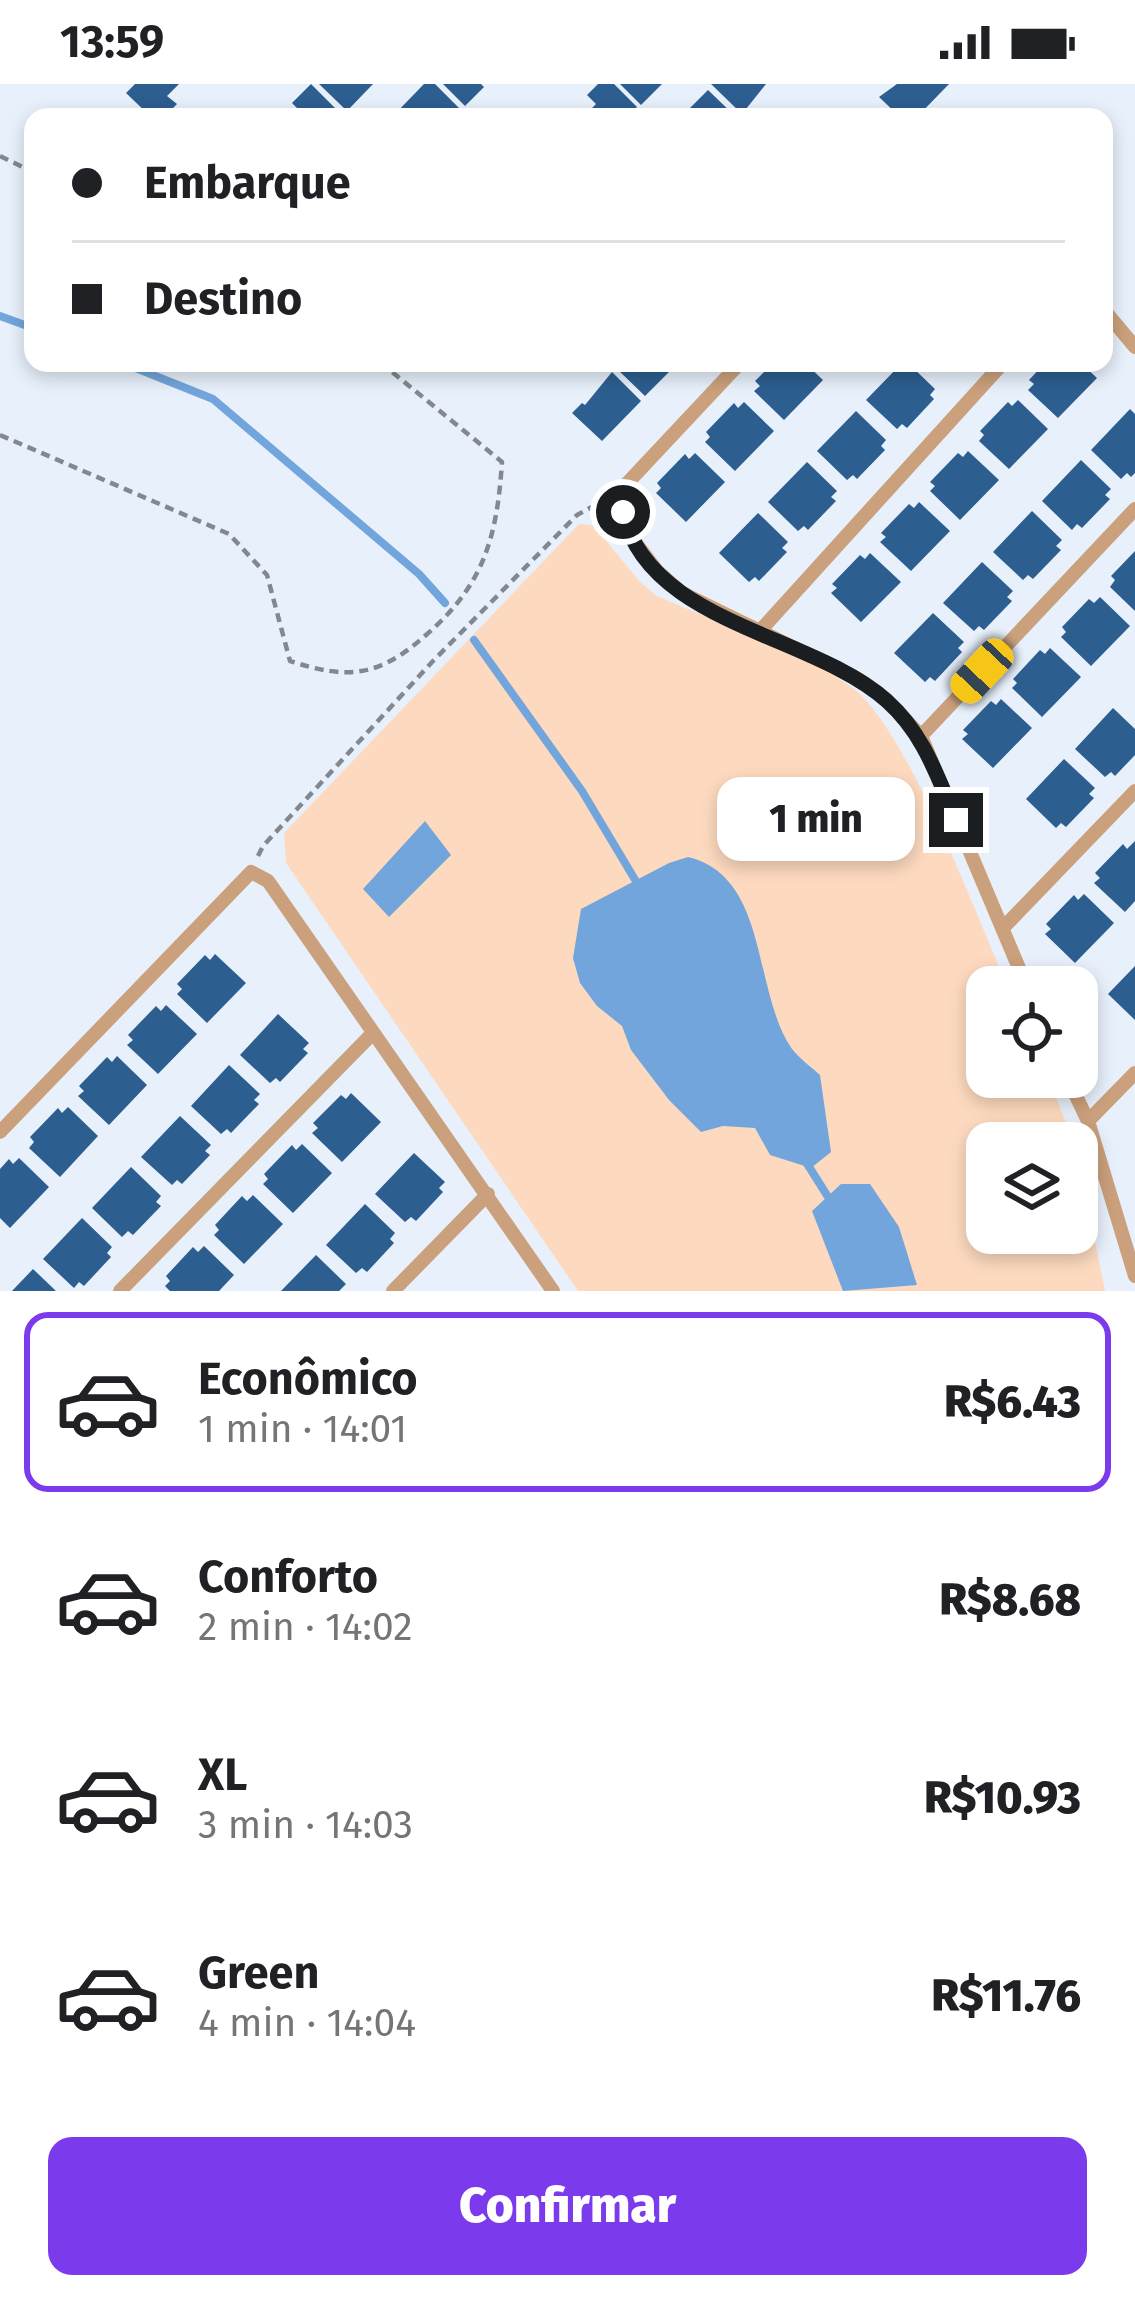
<!DOCTYPE html>
<html lang="pt">
<meta charset="utf-8">
<style>
:root{--surface:#fff;--page:#f6f6f6;--text:#202124;--muted:#757577;--line:#e0e0e0;--accent:#7c3aed}
body{margin:0;font-family:"Fira Sans",sans-serif;background:var(--page);color:var(--text);height:100vh;display:flex;flex-direction:column;font-size:45px;white-space:nowrap}
*{box-sizing:border-box;margin:0}
p{font-size:39px;color:var(--muted)}
.icon{flex:none;width:66px;height:66px;fill:none;stroke:currentColor;stroke-width:2;stroke-linecap:round;stroke-linejoin:round}
.map{position:relative;height:1207px;overflow:hidden}
.drawer{display:flex;flex-direction:column;background:var(--surface);flex:1}
.drawer>*{flex:none}
.banner{position:absolute;left:24px;top:24px;width:1089px;height:264px;border-radius:24px;box-shadow:0 6px 18px #0003;display:grid;align-content:center;height:264px;padding:0 48px;background:var(--surface)}
.fabs{position:absolute;left:966px;top:882px;display:grid;gap:24px}
.fabs a{display:grid;place-items:center;width:132px;height:132px;border-radius:24px;background:var(--surface);box-shadow:0 6px 18px #0003;font-size:60px}
.end{position:absolute;width:54px;height:54px;margin:-27px;border:15px solid #1a1e21;background:#fff;box-shadow:0 0 0 6px #fff}
.from{border-radius:50%}
.bubble{position:absolute;height:84px;border-radius:24px;background:var(--surface);box-shadow:0 6px 18px #0003;font-size:39px;font-weight:800;line-height:84px;text-align:center}
.car{position:absolute;width:36px;height:72px;margin:-36px -18px;border-radius:15px;box-shadow:0 0 9px 3px #0007;background:linear-gradient(#f5c518 24%,#345 0 40%,#f5c518 0 76%,#345 0 86%,#f5c518 0)}
.banner b{display:flex;align-items:center;gap:42px;height:114px;font-size:45px}
.banner b+b{border-top:3px solid var(--line)}
.banner i{width:30px;height:30px;background:var(--text)}
ul{padding:21px 0 0;list-style:none}
li{display:flex;align-items:center;gap:36px;height:180px;margin:0 24px 18px;padding:0 24px;border:6px solid transparent;border-radius:24px}
li div{flex:1}
li b{display:block;font-size:45px}
li em{font-style:normal;font-weight:800}
li.on{border-color:var(--accent)}
li>.icon{width:108px;height:108px;stroke-width:1.5}
.button{display:flex;gap:24px;margin-top:auto;padding:24px 48px}
.button a{flex:1;height:138px;border-radius:24px;background:var(--accent);color:#fff;font-size:48px;font-weight:800;line-height:138px;text-align:center}
.status{display:flex;justify-content:space-between;align-items:center;height:84px;padding:0 60px;background:var(--surface);direction:ltr}
.status svg{height:33px;fill:currentColor}
.map>svg:first-child{display:block}
.green{fill:#fddabf}
.water{fill:#72a5dc}
.lines{fill:none;stroke-linecap:round;stroke-linejoin:round}
.stream{stroke:#72a5dc;stroke-width:8}
.building{fill:#2d5e90}
.path{stroke:#82888f;stroke-width:4.5;stroke-dasharray:9 6;stroke-linecap:butt}
.lane{stroke:#cba07c;stroke-width:14}
.route{stroke:#1a1e21;stroke-width:15}
</style>
<div class="status"><b>13:59</b><svg viewBox="0 0 49 12"><path d="M0 12V9h3v3zM5 12V6h3v6zM10 12V3h3v9zM15 12V0h3v12zM26 1h20v11H26zM47 4h2v5h-2z"/></svg></div>
<div class="map">
<svg width="1135" height="1207" viewBox="0 0 1135 1207">
<rect width="100%" height="100%" fill="#e7f0fb"/>
<!-- green -->
<path class="green" d="M579 440 593 441 640 498 657 512C720 540 793 563 850 602 906 640 977 834 1008 903H987V993H1048L1074 1059H987V1149H1077V1067L1105 1207H578L286 779 284 749Z"/>
<!-- water -->
<path class="water" d="M425 737 451 771 389 833 363 805Z
M688 773C770 793 752 908 792 965 799 974 811 983 820 991L831 1068 811 1084 770 1071 755 1044 723 1042 701 1048 669 1016 631 966 622 942 597 922 580 899 573 874 581 825 669 779Z
M841 1100H870L899 1143 917 1201 843 1207 812 1127Z"/>
<g class="lines">
<!-- stream -->
<path class="stream" d="M0 232 33 244
M123 279 213 315 419 490 445 519
M474 556 582 707 640 804
M806 1078 830 1116"/>
</g>
<!-- building -->
<path class="building" d="M135 0H179L167 12 177 20 164 33H151L126 9Z
M311 0 342 31 340 33H296L301 28 292 19Z
M319 0H373L347 27Z
M424 0H435L461 26 454 33H392Z
M443 0H481L484 3 465 22Z
M598 0H614L637 23 628 33H583L596 20 587 11Z
M620 0H662L641 21Z
M711 0H766L742 30Z
M897 0H949L917 33H900L879 13Z
M708 6 736 33H681Z
M621 279H678L645 312 616 284Z
M773 279H805L823 296 784 336 754 307 760 302 755 297Z
M902 279H908L935 305 930 311 934 315 907 344 902 340 897 345 866 316Z
M1045 279H1081L1097 294 1058 334 1028 306 1034 300 1029 296Z
M612 288 641 317 602 357 572 329 582 319 585 321Z
M1018 316 1048 345 1009 385 979 357 984 351 980 347 1008 318 1012 322Z
M744 318 774 347 735 387 705 358 710 353 706 348 734 319 738 324Z
M1130 325 1135 330V389L1131 393 1127 389 1121 395 1091 366Z
M856 327 886 356 881 362 885 366 857 395 853 391 847 396 817 367Z
M968 367 999 396 960 436 930 407 935 402 930 398 958 369 963 373Z
M695 369 725 398 686 438 656 409 661 404 657 399 685 370 689 375Z
M1081 376 1111 405 1105 411 1110 415 1082 444 1077 440 1072 446 1042 417Z
M807 378 837 407 831 413 836 417 808 446 804 442 798 447 768 418Z
M919 418 950 447 911 487 880 458 886 453 881 449 909 420 914 424Z
M1032 427 1062 456 1056 462 1061 466 1033 495 1028 491 1023 496 993 468Z
M758 429 788 458 782 464 787 468 759 497 755 493 749 498 719 469Z
M1135 467V527L1110 503 1115 496 1111 492Z
M870 469 901 498 861 538 831 509 837 504 832 500 860 471 865 475Z
M982 478 1013 507 1007 513 1012 517 984 546 979 542 974 547 943 519Z
M1100 513 1130 542 1091 582 1061 553 1066 548 1062 543 1089 515 1094 519Z
M933 529 964 558 958 564 962 568 935 597 930 593 925 598 894 569Z
M1050 564 1081 593 1042 633 1012 604 1017 599 1013 595 1040 566 1045 570Z
M1001 615 1032 644 993 684 962 655 968 650 963 646 991 617 996 621Z
M1113 624 1135 645V671L1115 692 1111 688 1105 693 1075 665Z
M1064 675 1095 704 1089 710 1094 714 1066 743 1061 739 1056 744 1026 715Z
M1135 757V817L1125 828 1094 799 1100 794 1095 789 1123 760 1127 765Z
M1084 810 1114 839 1075 879 1045 850 1051 845 1046 840 1074 811 1078 816Z
M215 870 246 899 207 939 177 910 182 905 177 900 205 871 210 876Z
M1135 882V936L1108 910Z
M166 921 197 950 158 990 127 961 133 956 128 951 156 922 161 927Z
M278 930 309 959 303 965 308 969 280 998 276 994 270 999 240 971Z
M117 972 147 1001 109 1041 78 1012 84 1007 79 1002 107 973 112 978Z
M229 981 260 1010 254 1016 259 1020 231 1049 227 1045 221 1050 191 1022Z
M351 1009 381 1038 342 1078 312 1049 318 1044 313 1039 341 1011 346 1015Z
M68 1023 98 1052 60 1093 29 1064 34 1058 30 1053 58 1024 62 1029Z
M180 1032 211 1061 205 1067 210 1071 182 1100 177 1096 172 1101 141 1073Z
M302 1060 332 1089 293 1129 263 1100 268 1095 264 1090 292 1061 296 1066Z
M414 1069 445 1098 439 1104 443 1108 416 1137 411 1133 405 1138 375 1110Z
M19 1074 49 1103 10 1144 0 1134V1085L9 1075 13 1080Z
M131 1083 161 1112 156 1118 161 1122 133 1151 128 1147 122 1153 92 1124Z
M253 1111 283 1140 244 1180 214 1151 219 1146 215 1141 242 1112 247 1117Z
M365 1120 395 1149 390 1155 394 1159 367 1188 362 1184 356 1189 326 1161Z
M82 1134 112 1163 107 1169 111 1173 84 1202 79 1198 74 1204 43 1175Z
M204 1162 234 1191 219 1207H170L165 1202 170 1197 166 1192 193 1163 198 1168Z
M316 1171 346 1200 339 1207H281Z
M33 1185 56 1207H12Z"/>
<g class="lines">
<!-- path -->
<path class="path" d="M0 72 33 88
M0 351 229 450 267 491 290 577C348 596 379 593 426 551 484 501 497 453 502 378L381 279
M258 772 263 762 433 577 577 431 599 419"/>
<!-- lane -->
<path class="lane" d="M1104 226 1135 263
M740 279 619 408 628 449 657 487 682 509 858 595 887 616 921 652 1027 903
M759 548 1003 279
M921 652 1135 425
M1003 844 1135 707
M1067 993 1088 1037 1135 1192
M1088 1037 1135 989
M0 1048 251 788 268 797 553 1207
M120 1207 373 949
M393 1207 488 1110"/>
</g>
<g class="lines">
<!-- route -->
<path class="route" d="M623 428C648 540 813 550 887 617 924 650 937 692 956 736"/>
</g>
</svg>
<div class="fabs">
<a><svg class="icon" aria-label="locate" viewBox="0 0 24 24"><circle cx="12" cy="12" r="6"/><path d="M12 2v4M12 18v4M2 12h4M18 12h4"/></svg></a>
<a><svg class="icon" aria-label="layers" viewBox="0 0 24 24"><path d="M12 4l9 5-9 5-9-5zM3 14l9 5 9-5"/></svg></a>
</div>
<i class="end from" style="left:623px;top:428px"></i>
<i class="end" style="left:956px;top:736px"></i>
<div class="bubble" style="left:717px;top:693px;width:198px">1 min</div>
<i class="car" style="left:982px;top:587px;rotate:223deg"></i>
<div class="banner">
<b><i class="from"></i>Embarque</b>
<b><i></i>Destino</b>
</div>
</div>
<section class="drawer">
<ul>
<li class="on"><svg class="icon" aria-label="car" viewBox="0 0 24 24"><path d="M5 17H2v-5l4-1 3-4h7l3 4 3 1v5h-3M9 17h6M6 11h13"/><circle cx="7" cy="17" r="2"/><circle cx="17" cy="17" r="2"/></svg><div><b>Econômico</b><p>1 min · 14:01</p></div><em>R$6.43</em></li>
<li><svg class="icon" aria-label="car" viewBox="0 0 24 24"><path d="M5 17H2v-5l4-1 3-4h7l3 4 3 1v5h-3M9 17h6M6 11h13"/><circle cx="7" cy="17" r="2"/><circle cx="17" cy="17" r="2"/></svg><div><b>Conforto</b><p>2 min · 14:02</p></div><em>R$8.68</em></li>
<li><svg class="icon" aria-label="car" viewBox="0 0 24 24"><path d="M5 17H2v-5l4-1 3-4h7l3 4 3 1v5h-3M9 17h6M6 11h13"/><circle cx="7" cy="17" r="2"/><circle cx="17" cy="17" r="2"/></svg><div><b>XL</b><p>3 min · 14:03</p></div><em>R$10.93</em></li>
<li><svg class="icon" aria-label="car" viewBox="0 0 24 24"><path d="M5 17H2v-5l4-1 3-4h7l3 4 3 1v5h-3M9 17h6M6 11h13"/><circle cx="7" cy="17" r="2"/><circle cx="17" cy="17" r="2"/></svg><div><b>Green</b><p>4 min · 14:04</p></div><em>R$11.76</em></li>
</ul>
<div class="button"><a>Confirmar</a></div>
</section>
